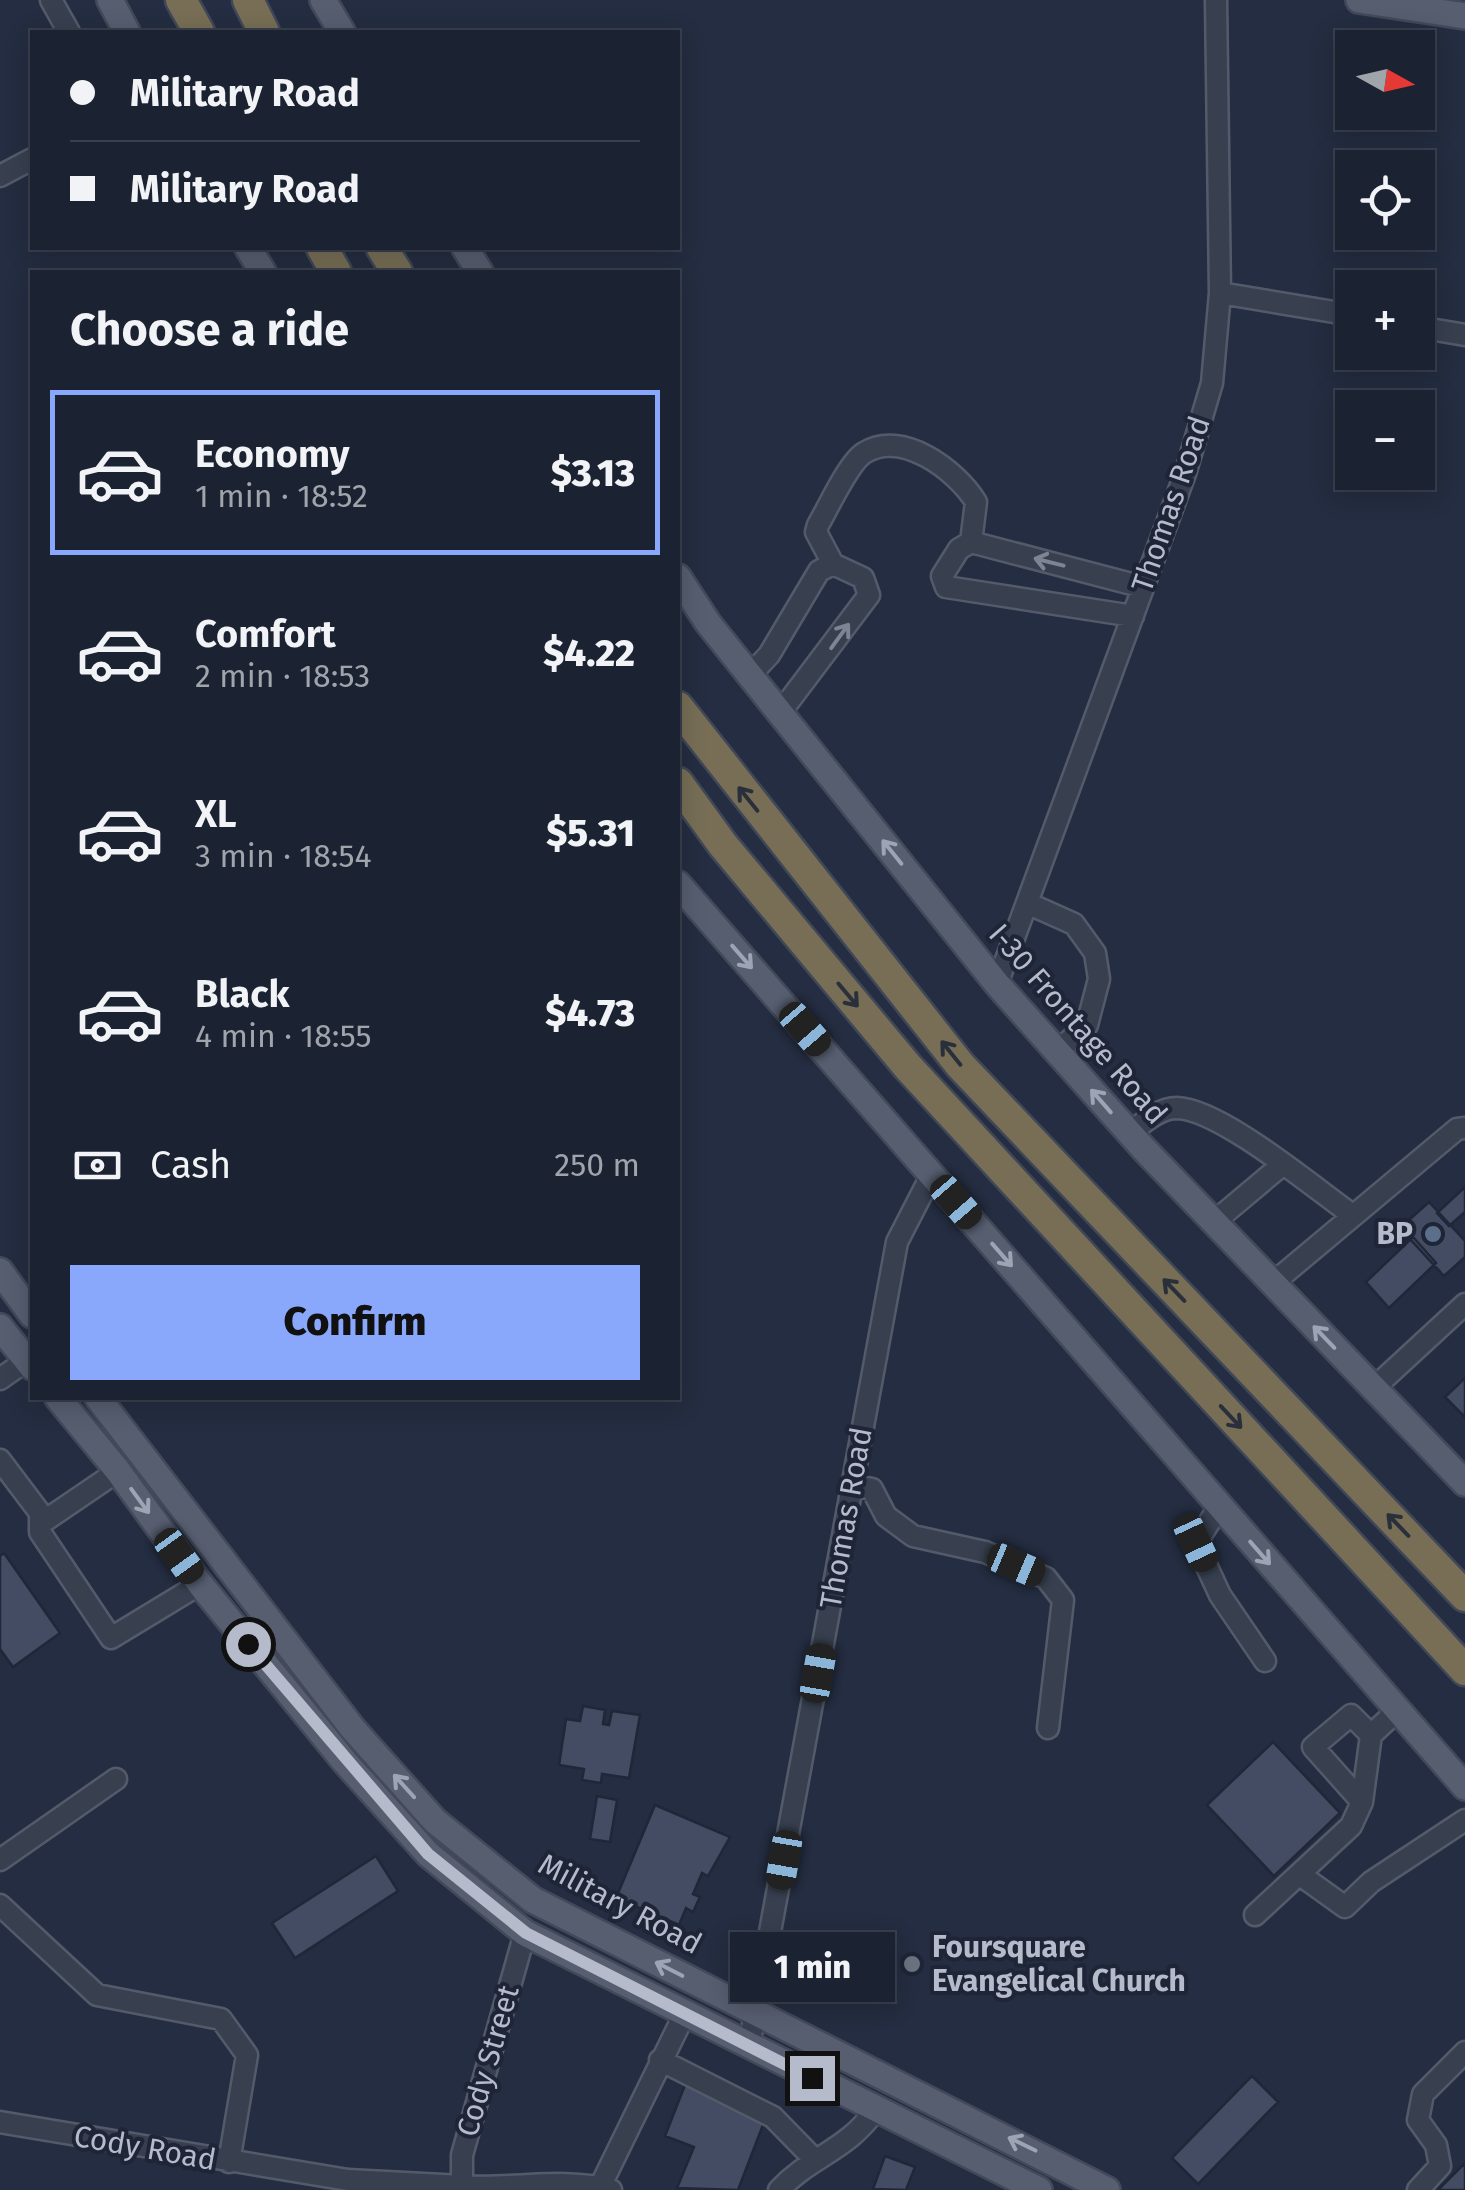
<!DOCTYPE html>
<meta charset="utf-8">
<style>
:root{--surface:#1b2231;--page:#282f3d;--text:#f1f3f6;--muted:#a0a4ab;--line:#393f4d;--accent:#89a8fc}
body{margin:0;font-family:"Fira Sans",sans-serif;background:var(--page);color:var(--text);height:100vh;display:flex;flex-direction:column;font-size:38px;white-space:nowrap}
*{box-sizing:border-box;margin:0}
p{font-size:32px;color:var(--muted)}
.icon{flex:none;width:55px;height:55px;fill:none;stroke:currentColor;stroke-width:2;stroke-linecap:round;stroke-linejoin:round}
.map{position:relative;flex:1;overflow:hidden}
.sheet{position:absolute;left:30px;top:270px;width:650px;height:1130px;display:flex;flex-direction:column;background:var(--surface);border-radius:0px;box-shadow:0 5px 25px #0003,0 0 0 2px var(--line)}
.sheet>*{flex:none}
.top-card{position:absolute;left:30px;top:30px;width:650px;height:220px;border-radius:0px;box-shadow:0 5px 25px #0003,0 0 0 2px var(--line);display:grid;align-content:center;height:220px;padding:0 40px;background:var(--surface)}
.needle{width:65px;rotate:98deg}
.tools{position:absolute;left:1335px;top:30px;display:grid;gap:20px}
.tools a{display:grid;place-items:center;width:100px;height:100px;border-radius:0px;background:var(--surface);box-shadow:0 5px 25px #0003,0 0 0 2px var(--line);font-size:50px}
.end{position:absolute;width:45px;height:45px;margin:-22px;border:12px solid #b5bbcb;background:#111;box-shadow:0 0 0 5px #111}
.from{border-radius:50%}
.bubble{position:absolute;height:70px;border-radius:0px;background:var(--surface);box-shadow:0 5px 25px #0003,0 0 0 2px var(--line);font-size:32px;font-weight:800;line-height:70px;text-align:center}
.car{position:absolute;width:30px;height:60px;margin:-30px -15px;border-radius:12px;box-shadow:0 0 8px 2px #0007;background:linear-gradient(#222 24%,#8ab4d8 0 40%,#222 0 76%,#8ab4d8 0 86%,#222 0)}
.top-card b{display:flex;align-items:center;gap:35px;height:95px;font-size:38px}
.top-card b+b{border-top:2px solid var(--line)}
.top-card i{width:25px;height:25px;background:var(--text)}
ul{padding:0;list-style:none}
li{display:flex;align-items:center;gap:30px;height:165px;margin:0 20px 15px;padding:0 20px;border:5px solid transparent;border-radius:0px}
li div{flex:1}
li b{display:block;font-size:38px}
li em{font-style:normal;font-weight:800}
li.on{border-color:var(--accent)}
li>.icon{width:90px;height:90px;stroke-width:1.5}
h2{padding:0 40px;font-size:45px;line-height:120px}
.pay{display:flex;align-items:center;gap:25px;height:110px;padding:0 40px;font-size:38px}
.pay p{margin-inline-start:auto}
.button{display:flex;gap:20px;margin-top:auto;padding:20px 40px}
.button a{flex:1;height:115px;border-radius:0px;background:var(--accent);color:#111;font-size:40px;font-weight:800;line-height:115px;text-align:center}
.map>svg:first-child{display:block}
.building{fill:#434c63;stroke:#1f2738;stroke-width:2.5}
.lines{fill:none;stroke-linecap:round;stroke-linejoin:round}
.minor-casing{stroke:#535b6b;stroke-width:25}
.major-casing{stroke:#42495a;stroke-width:30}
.highway-casing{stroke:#404858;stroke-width:35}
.minor{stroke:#384050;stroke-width:20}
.major{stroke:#565e70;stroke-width:25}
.highway{stroke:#776e55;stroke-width:30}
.oneway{stroke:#7d8494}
.oneway2{stroke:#2a303b}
.oneway3{stroke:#9da4b4}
.route{stroke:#b5bbcb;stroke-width:12}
.service-dot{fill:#5c6f8a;stroke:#1d2536;stroke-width:4}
.worship-dot{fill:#6b7280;stroke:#1d2536;stroke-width:4}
.labels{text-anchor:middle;stroke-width:8;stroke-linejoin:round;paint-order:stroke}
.street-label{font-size:30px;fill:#b5bbcb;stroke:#1d2536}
.poi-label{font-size:30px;font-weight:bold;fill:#b5bbcb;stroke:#1d2536;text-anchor:end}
</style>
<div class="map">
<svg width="1465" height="2190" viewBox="0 0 1465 2190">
<rect width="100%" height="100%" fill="#242d41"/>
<!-- building -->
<path class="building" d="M1465 1187V1212L1449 1226 1437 1213Z
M1429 1202 1465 1241V1257L1444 1276 1400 1228Z
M1413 1237 1436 1263 1389 1308 1366 1282Z
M1465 1378V1417L1445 1397Z
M4 1553 60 1633 13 1667 0 1649V1556Z
M583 1706 605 1710 603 1724 609 1725 612 1711 640 1715 629 1778 602 1774 601 1783 582 1780 584 1769 559 1765 566 1719 580 1721Z
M1273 1742 1340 1813 1274 1876 1207 1805Z
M597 1796 617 1800 610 1842 590 1839Z
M655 1805 730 1837 708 1876 702 1873 693 1894 700 1897 693 1912 686 1908 679 1925 616 1898Z
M376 1856 398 1891 295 1958 272 1923Z
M1252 2076 1278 2102 1198 2184 1172 2158Z
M685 2085 766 2117 738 2190 677 2188 694 2147 665 2136Z
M885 2156 915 2167 906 2190 873 2189Z
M1465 2163V2190H1438Z"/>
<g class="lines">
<defs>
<path id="minor" d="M51 0 69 32
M0 176 32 159
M1220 293 1352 315
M1418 327 1465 335
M833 564 816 532 818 525C828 508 849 462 864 453 902 429 956 470 976 502L971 542
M1133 616 946 587 942 576 959 549 971 542 1143 587
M750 675 769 655 819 571 833 564 863 578 869 595 780 713
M1027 903 1074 924 1095 953 1099 979 1087 1025 1058 1051
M997 984 1185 474 1212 383 1220 293 1216 0
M1130 1133C1143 1123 1159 1108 1177 1108 1220 1109 1313 1187 1351 1214
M1214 1222 1282 1165
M1273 1283 1457 1129 1465 1128
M0 1379 27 1360
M1374 1388 1465 1304
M0 1460 40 1513V1532L111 1638 200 1584
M852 1485 872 1489 886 1516 913 1536 985 1552 1046 1578 1063 1600 1048 1728
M1219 1507 1196 1543 1220 1595 1265 1661
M40 1524 118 1471
M1362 1802 1313 1747 1351 1715 1371 1735
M0 1860 116 1779
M1299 1874 1345 1907 1371 1882 1465 1820
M0 1905 97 1995 221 2019 247 2055 229 2162
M1255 1915 1351 1826 1362 1802 1371 1735 1398 1710
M749 2046 897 1242 932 1174
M660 2060 773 2117 815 2160
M0 2122 348 2180 462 2186 469 2190
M462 2186C511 2190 564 2177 611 2190
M600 2187 685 2013
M462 2190V2155L525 1933
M779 2190C812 2155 847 2151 876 2109
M1418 2190 1440 2166 1436 2145 1418 2120 1423 2094 1465 2052"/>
<path id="major" d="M110 0 127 32
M323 0 342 32
M1359 0 1465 16
M248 248 263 272
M465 248 480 272
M678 577 708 623 997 984 1143 1148 1465 1483
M678 884 1465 1787
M0 1271 32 1315
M0 1327 32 1367
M58 1398 118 1471 200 1584 345 1762 428 1854 525 1933 1039 2190
M98 1398 353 1729 435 1821 533 1900 1107 2190"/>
<path id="highway" d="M181 0 199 32
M248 0 264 32
M322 248 336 272
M382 248 397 272
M678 707 960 1065 1465 1596
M678 783 723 845 908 1067 1465 1670"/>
</defs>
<!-- minor casing -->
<use href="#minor" class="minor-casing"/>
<!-- major casing -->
<use href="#major" class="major-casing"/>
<!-- highway casing -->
<use href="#highway" class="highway-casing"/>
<!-- minor -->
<use href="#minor" class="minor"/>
<!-- major -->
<use href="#major" class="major"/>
<!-- highway -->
<use href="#highway" class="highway"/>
</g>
<!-- one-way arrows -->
<defs><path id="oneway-shaft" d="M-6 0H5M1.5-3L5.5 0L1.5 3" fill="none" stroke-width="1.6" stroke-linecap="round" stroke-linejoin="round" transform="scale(2.5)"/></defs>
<g class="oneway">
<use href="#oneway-shaft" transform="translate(1049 562) rotate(-166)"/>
<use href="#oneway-shaft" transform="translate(840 636) rotate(-54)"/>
</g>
<g class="oneway2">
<use href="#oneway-shaft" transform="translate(748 799) rotate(-129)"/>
<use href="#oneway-shaft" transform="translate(848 995) rotate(50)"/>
<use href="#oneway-shaft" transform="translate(951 1053) rotate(-129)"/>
<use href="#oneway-shaft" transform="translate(1174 1290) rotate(-134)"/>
<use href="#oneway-shaft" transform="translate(1231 1417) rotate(47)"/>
<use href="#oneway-shaft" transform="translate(1398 1525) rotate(-134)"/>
</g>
<g class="oneway3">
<use href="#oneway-shaft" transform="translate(892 852) rotate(-129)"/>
<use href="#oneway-shaft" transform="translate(742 957) rotate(49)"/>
<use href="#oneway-shaft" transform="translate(1101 1101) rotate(-131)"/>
<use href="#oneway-shaft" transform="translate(1002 1255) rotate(49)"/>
<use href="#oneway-shaft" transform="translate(1324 1337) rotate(-134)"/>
<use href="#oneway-shaft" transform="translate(140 1501) rotate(54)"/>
<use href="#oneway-shaft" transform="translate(1260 1553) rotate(49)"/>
<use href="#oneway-shaft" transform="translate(404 1786) rotate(-132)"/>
<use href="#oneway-shaft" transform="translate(669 1969) rotate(-153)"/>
<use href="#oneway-shaft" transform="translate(1022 2144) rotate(-154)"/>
</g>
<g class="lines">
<!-- route -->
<path class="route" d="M248 1644 428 1854 526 1933 812 2078"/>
</g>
<!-- markers -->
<circle class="service-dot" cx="1433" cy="1234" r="10"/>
<circle class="worship-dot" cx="912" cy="1964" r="10"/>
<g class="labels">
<!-- street labels -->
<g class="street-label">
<text transform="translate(1171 504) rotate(-71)" y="10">Thomas Road</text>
<text transform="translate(1078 1024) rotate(49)" y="10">I-30 Frontage Road</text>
<text transform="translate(846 1518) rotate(-80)" y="10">Thomas Road</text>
<text transform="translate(620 1904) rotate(28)" y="10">Military Road</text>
<text transform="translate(488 2061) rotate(-74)" y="10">Cody Street</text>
<text transform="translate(145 2148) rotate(10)" y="10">Cody Road</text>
</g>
<!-- poi labels -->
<g class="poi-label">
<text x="1413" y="1244">BP</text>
<text x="932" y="1957" text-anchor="start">Foursquare<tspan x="932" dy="34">Evangelical Church</tspan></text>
</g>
</g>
</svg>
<div class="tools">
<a><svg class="needle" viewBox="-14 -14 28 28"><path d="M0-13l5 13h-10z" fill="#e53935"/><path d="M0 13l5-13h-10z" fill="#a0a4ab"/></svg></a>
<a><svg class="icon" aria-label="locate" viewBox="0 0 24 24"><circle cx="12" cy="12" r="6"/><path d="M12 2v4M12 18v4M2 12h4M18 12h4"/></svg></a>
<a>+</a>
<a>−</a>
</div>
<i class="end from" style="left:248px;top:1644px"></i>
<i class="end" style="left:812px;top:2078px"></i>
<div class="bubble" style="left:730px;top:1932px;width:165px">1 min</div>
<i class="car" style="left:805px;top:1029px;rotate:139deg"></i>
<i class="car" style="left:956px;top:1202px;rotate:139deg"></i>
<i class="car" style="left:1196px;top:1543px;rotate:155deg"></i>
<i class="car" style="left:179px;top:1556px;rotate:144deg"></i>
<i class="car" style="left:1016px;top:1565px;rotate:113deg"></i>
<i class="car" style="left:818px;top:1673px;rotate:10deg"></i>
<i class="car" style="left:784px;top:1860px;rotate:190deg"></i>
<div class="top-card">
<b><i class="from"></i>Military Road</b>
<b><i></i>Military Road</b>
</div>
<section class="sheet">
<h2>Choose a ride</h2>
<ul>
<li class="on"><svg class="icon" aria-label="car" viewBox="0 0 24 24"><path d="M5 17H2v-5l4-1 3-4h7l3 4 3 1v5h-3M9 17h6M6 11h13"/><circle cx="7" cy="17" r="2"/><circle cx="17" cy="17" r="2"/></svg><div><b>Economy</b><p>1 min · 18:52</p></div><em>$3.13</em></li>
<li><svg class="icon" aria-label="car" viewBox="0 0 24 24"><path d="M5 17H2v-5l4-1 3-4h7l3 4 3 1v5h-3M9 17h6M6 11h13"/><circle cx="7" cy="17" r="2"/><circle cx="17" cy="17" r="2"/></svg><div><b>Comfort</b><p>2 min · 18:53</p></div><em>$4.22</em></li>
<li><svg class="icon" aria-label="car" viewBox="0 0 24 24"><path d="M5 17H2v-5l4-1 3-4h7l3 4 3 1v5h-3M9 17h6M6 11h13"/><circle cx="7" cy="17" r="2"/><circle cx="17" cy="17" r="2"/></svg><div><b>XL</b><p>3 min · 18:54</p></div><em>$5.31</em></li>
<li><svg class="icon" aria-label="car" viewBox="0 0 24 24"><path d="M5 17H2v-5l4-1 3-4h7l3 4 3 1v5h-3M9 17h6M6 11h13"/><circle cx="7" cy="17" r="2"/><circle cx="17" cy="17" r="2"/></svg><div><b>Black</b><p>4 min · 18:55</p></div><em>$4.73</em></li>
</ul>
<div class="pay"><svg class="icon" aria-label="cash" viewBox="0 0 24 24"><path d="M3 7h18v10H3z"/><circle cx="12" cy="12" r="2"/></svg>Cash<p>250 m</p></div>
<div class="button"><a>Confirm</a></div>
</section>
</div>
